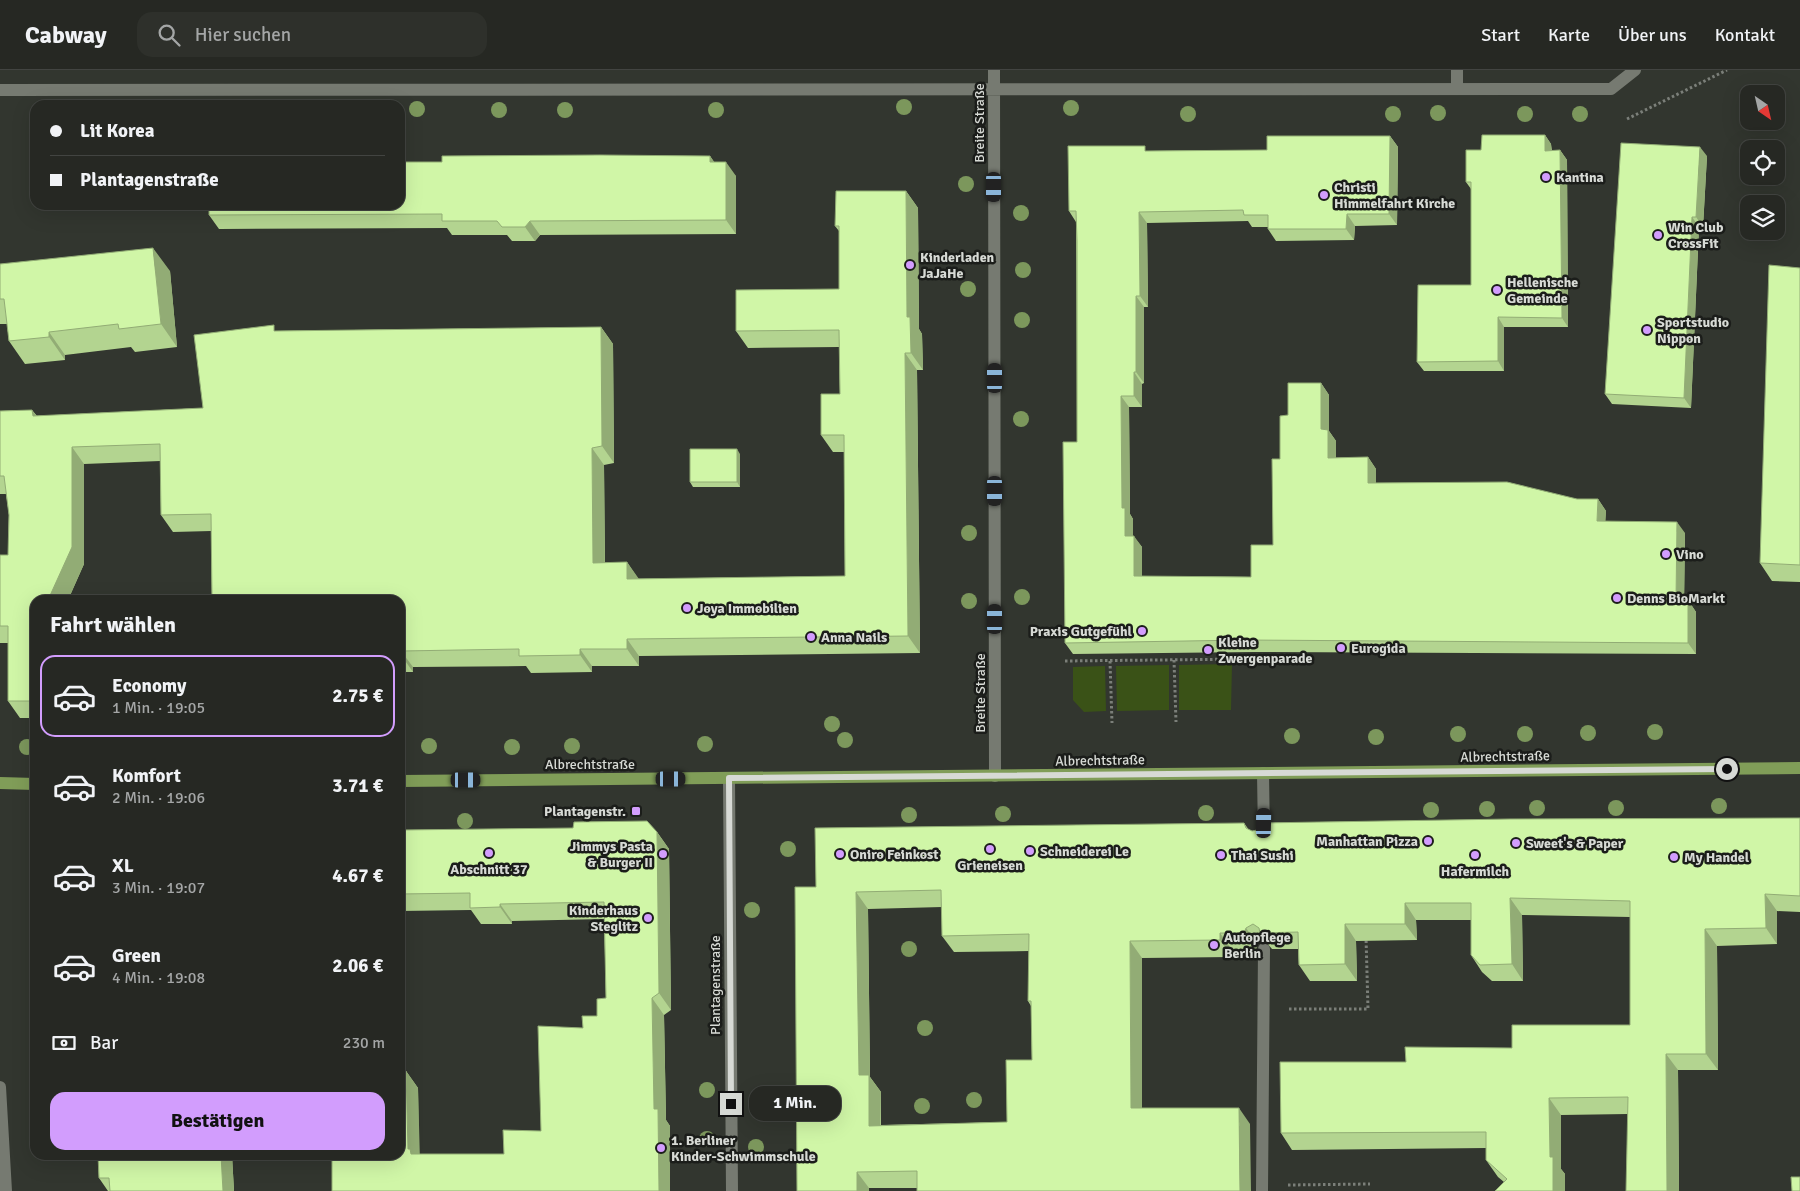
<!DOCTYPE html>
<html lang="de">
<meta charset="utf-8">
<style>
:root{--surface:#262823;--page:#2e302b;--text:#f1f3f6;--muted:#a4a6a6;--line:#424441;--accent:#d29dfd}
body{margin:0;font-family:Signika,sans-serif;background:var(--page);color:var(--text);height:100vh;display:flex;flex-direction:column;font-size:19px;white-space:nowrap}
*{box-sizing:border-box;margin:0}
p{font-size:16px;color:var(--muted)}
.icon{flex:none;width:28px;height:28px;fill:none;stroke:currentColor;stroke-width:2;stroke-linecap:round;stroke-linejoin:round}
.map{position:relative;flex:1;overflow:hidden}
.drawer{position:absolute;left:30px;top:525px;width:375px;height:565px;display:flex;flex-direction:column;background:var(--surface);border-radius:15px;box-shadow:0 5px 20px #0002,0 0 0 1px var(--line)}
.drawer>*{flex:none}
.top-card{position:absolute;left:30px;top:30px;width:375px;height:110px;border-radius:15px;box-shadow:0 5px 20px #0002,0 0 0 1px var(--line);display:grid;align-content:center;height:110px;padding:0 20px;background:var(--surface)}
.needle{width:32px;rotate:146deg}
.controls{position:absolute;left:1740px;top:15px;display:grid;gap:10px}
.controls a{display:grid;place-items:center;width:45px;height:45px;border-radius:10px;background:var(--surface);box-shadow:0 5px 20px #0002,0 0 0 1px var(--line);font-size:25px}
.end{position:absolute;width:22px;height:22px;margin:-11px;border:6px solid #d7dad5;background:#111;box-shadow:0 0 0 2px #111}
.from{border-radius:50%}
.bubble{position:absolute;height:35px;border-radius:15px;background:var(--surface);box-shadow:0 5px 20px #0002,0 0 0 1px var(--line);font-size:16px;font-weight:700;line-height:35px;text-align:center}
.car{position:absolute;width:15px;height:30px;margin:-15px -8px;border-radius:6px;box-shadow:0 0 4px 1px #0007;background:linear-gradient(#222 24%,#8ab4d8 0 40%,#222 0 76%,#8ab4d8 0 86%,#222 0)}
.top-card b{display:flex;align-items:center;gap:18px;height:48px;font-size:19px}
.top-card b+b{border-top:1px solid var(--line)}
.top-card i{width:12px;height:12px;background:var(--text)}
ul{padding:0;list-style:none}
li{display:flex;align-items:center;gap:15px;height:82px;margin:0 10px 8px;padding:0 10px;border:2px solid transparent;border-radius:15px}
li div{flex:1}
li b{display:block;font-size:19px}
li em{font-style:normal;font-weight:700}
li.current{border-color:var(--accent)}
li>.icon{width:45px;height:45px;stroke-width:1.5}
h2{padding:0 20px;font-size:22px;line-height:60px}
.pay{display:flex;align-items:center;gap:12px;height:55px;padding:0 20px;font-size:19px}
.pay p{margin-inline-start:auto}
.primary-button{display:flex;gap:10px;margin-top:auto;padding:10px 20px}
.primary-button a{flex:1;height:58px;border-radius:15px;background:var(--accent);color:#111;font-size:20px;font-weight:700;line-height:58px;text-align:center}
header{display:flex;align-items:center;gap:30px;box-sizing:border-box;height:70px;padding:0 25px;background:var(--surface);border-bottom:1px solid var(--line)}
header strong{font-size:24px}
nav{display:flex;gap:28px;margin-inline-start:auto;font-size:18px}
.search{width:350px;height:45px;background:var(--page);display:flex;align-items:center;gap:12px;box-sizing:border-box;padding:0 18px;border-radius:15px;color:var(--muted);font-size:19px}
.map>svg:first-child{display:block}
.green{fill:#3a5217}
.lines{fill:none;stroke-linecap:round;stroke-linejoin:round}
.path{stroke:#7b7f79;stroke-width:3;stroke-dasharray:2.5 2.5;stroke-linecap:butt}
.minor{stroke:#767a71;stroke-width:12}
.major{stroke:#809d58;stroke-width:12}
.tree{fill:#7c975c}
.wall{fill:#b3d490;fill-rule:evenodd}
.shaded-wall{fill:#92ac75}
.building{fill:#d0f6a7;stroke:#92ac75;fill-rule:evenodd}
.route{stroke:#d7dad5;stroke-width:6}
.poi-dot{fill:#d29dfd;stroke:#1b1d1a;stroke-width:2}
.labels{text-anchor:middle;stroke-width:5;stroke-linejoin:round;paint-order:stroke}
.street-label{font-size:14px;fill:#d7dad5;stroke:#1b1d1a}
.poi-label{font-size:14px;font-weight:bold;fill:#d7dad5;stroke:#1b1d1a;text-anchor:start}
</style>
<header>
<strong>Cabway</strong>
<div class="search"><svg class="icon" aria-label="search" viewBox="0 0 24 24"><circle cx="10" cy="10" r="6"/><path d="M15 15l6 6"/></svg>Hier suchen</div>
<nav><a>Start</a><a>Karte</a><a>Über uns</a><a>Kontakt</a></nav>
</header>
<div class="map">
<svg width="1800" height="1121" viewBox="0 0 1800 1121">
<rect width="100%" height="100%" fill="#32362f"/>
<!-- green -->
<path class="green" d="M1232 594 1231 640H1179V595Z
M1169 595V640L1117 641 1116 596Z
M1105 596 1106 641 1084 642 1073 630V597Z"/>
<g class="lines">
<!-- path -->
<path class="path" d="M1627 49 1727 0
M1174 590 1176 652
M1065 591 1248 589
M1110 591 1112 653
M1289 939H1368L1366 867
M1288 1115 1370 1114"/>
<!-- minor -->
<path class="minor" d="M994 0 995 706
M1457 0V19
M0 20 1611 19 1635 0
M1263 703 1264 768
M729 708 732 1121
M0 1017 6 1121
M1262 1121 1264 879"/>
<!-- major -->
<path class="major" d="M400 711 1800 698
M0 713 35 714"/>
</g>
<!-- trees -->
<g class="tree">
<circle cx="904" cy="37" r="8"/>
<circle cx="1071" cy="38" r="8"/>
<circle cx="417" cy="39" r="8"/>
<circle cx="499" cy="40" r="8"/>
<circle cx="565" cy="40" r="8"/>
<circle cx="716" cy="40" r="8"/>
<circle cx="1438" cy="43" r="8"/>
<circle cx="1188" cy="44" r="8"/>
<circle cx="1393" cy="44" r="8"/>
<circle cx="1525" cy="44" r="8"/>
<circle cx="1580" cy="44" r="8"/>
<circle cx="966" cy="114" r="8"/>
<circle cx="1021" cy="143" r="8"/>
<circle cx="1023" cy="200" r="8"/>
<circle cx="968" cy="219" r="8"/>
<circle cx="1022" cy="250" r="8"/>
<circle cx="1021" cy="349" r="8"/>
<circle cx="969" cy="463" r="8"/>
<circle cx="1022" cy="527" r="8"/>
<circle cx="969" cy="531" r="8"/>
<circle cx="832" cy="654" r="8"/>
<circle cx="1655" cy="662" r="8"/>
<circle cx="1588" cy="663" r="8"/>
<circle cx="1458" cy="664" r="8"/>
<circle cx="1525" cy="664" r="8"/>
<circle cx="1292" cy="666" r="8"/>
<circle cx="1376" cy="667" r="8"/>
<circle cx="845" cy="670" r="8"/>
<circle cx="705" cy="674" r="8"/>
<circle cx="429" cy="676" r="8"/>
<circle cx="572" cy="676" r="8"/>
<circle cx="27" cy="677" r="8"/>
<circle cx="512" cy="677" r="8"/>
<circle cx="1719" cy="736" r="8"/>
<circle cx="1537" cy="738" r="8"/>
<circle cx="1616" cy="738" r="8"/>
<circle cx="1487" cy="739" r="8"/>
<circle cx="1431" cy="740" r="8"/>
<circle cx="1206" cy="743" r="8"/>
<circle cx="1003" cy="744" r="8"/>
<circle cx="909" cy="745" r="8"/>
<circle cx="465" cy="751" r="8"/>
<circle cx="788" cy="779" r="8"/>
<circle cx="752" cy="840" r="8"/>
<circle cx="909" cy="879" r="8"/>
<circle cx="925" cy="958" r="8"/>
<circle cx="707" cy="1020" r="8"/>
<circle cx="974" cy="1030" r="8"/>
<circle cx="922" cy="1036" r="8"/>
<circle cx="707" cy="1069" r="8"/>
<circle cx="756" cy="1077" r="8"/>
</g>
<!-- wall -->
<path class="wall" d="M1545 65 1551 74 1552 81 1560 80 1567 90 1568 257H1504V301H1424L1417 292 1471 215V119L1466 112Z
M1390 66 1398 77 1397 155 1355 156 1354 170 1276 171 1268 159V157H1252L1248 151 1147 153 1148 237H1144V313L1142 314V337H1129L1130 444 1133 449V466L1142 477V506L1251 507 1273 475 1280 389 1288 345 1321 313 1329 325V361L1336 371V388L1368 387 1376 399V413L1577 429H1598L1606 441 1605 451 1685 463 1684 530H1688L1696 542V584L1253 582 1073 584 1065 573 1077 372 1076 152 1069 141 1149 81 1267 80Z
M710 86 714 92 736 106V164L540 165 535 171H512L507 165H452L447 158 219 159 209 145 442 92Z
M1707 86 1703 157H1699L1691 338 1612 334 1605 324Z
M906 121 918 138 919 259 922 264 923 300H917L920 583 639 586V596H592V602L531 603 526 596 413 597V602H400V530L212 529 211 461 173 462 161 445 160 391 84 394V494L68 530H35V648H20L8 631V573H0V485H8L9 445 6 424H0V341L32 340 37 346 203 338 278 261 601 257 613 274 614 393 604 395 605 493 627 492 638 509 845 506 844 382H833L821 365 840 324 839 277 748 278 736 261 839 219V161L835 156Z
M0 194 170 201 177 277 135 282 131 277 65 285V290L25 294 9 271 7 254H0Z
M1800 198V512L1772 511 1760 493Z
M740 384V417H693L690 412Z
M1800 748V842L1777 841V874L1717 876 1718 1000H1678L1679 1121H1626L1628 1044 1561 1045V1099L1565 1104V1121H1495L1504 1112 1498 1107 1486 1090V1078L1292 1080 1281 1063 1406 992 1512 978 1630 955V847L1522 845 1523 911H1492L1482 902 1471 885V850H1416L1417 870 1356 871 1357 911H1310L1299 895 1298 879H1272L1267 873 1265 871 1257 874 1256 880H1232V887L1142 888V1038L1250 1054 917 1118H869V1121H797L816 817 1244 753 1249 760 1252 761ZM942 837V866L954 882 1029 881 1028 931 1031 936 1032 990 1007 1052 881 1055V1022L870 1007 868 839Z
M400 760 657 762 669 779 671 940 664 945 666 1050 670 1056V1121H332L406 1001 418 1018 419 1084H504L541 1061 583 958 597 946 606 928 604 849 512 851V854H481L471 840 400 841Z
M98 1085H232L234 1121H108L99 1108Z"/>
<!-- shaded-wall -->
<path class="shaded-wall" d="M1545 65 1551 74 1552 90 1545 81Z
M1390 66 1398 77 1397 155 1389 144Z
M1700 77 1707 86 1703 157 1696 147Z
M1560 80 1567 90 1568 257 1562 248Z
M710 86 720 100 710 92Z
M726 92 736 106V164L726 150Z
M906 121 918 138 919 259 922 264 923 300 911 283 907 247Z
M1139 142 1147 153 1148 237 1140 226Z
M1347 144 1355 156 1354 170 1346 159Z
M1692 147 1699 157 1691 338 1684 328Z
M530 151 540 165 535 171 525 157Z
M153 178 170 201 177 277 161 254Z
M1136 226 1144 237V313L1136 302Z
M1498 247 1504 257V301L1498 291Z
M601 257 613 274 614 393 602 376Z
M49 262 65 285V290L49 267Z
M905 283 917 300 920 583 908 566Z
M1134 302 1142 314V337L1134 326Z
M1321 313 1329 325V361L1336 371V400L1328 388 1321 359Z
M1121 326 1129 337 1130 444 1133 449V477L1125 466 1122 438Z
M32 340 44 357 33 346Z
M72 377 84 394V494L68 530H48Z
M592 378 604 395 605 510 593 493Z
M737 379 740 384V417L737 412Z
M1368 387 1376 399V424L1368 413Z
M1598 429 1606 441 1605 462 1597 451Z
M1677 452 1685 463 1684 541 1676 530Z
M1134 466 1142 477V518L1134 506Z
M627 492 639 509H627Z
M1688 530 1696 542V584L1688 573Z
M627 569 639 586V596L627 579Z
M580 579 592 596V602L580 585Z
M401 581 413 597V602L401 585Z
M657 762 669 779 671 940 659 923Z
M856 822 868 839 870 1007 881 1022 880 1072 869 1056 859 1005Z
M1765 824 1777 841V874L1766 858Z
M1510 828 1522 845 1523 911 1512 894Z
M1405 833 1416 850 1417 870 1405 854Z
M500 834 512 851V854L500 837Z
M1345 854 1356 871 1357 911 1345 894Z
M1246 858 1257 874 1256 880 1244 863Z
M1705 859 1717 876 1718 1000 1706 984Z
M1220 863 1232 880V887L1220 870Z
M1130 871 1142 888V1055L1131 1038Z
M652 928 664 945 666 1050 670 1056V1121H659L654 1039Z
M1666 984 1678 1000 1679 1121H1667Z
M406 1001 418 1018 420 1092 422 1100 408 1079Z
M1549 1028 1561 1045V1099L1565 1104V1121H1553L1550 1087Z
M1239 1038 1250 1054 1251 1121H1240Z
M221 1085H232L234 1121H223Z
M857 1102 869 1118V1121H857Z"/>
<!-- building -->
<path class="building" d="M1482 65H1545V81L1560 80 1562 248 1498 247V291L1417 292 1418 215H1471V112H1466V80H1481Z
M1267 66H1390L1389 144H1347L1346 159H1268V145H1244L1243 140 1139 142 1140 226H1136V302H1134V326H1121L1122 438H1125V466H1134V506L1251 507V475H1273L1272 389H1280V346L1288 345V313H1321V359L1328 360V388L1368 387V413L1507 412 1577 429H1598L1597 451 1677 452 1676 530H1688V573L1245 570 1065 573 1063 372H1077V171L1076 141H1069L1068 76H1145V81L1267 80Z
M1621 73 1700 77 1696 147H1692L1684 328 1605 324Z
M600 85 710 86V92H726V150L530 151 525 157H502L497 151H442V144L209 145V135H400V92H442V86Z
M836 121H906L907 247H910L911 283H905L908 566 627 569V579H580V585L519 586V579L401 581V585H400V530H148V529H212L211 444 161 445 160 374 72 377V477L48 530H35V631H8V556H0V485H8L9 445 4 406H0V341L32 340 33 346 203 338 194 265 274 255V261L601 257 602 376 592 378 593 493 627 492V509L845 506 844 365H821V324H840L839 260 736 261V220L839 219V156H835Z
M153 178 161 254 119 259 118 254 49 262V267L9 271 4 229H0V194Z
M1769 195 1800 198V495L1760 493Z
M690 379H737V412H690Z
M1800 748V826L1765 824 1766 858 1705 859 1706 984H1666L1667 1121H1626L1628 1027 1549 1028 1550 1087H1553V1121H1495L1507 1109 1486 1090V1062L1281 1063 1280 992H1406L1405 977 1512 978V955H1630V831L1510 828 1512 894 1480 895 1471 885V833H1405V854H1345V894L1299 895 1298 862 1260 863 1259 858 1253 854 1246 858 1244 863H1220V870L1130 871 1131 1038H1239L1240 1121H917V1101L857 1102V1121H797L795 817H816L815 758 1244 753 1246 758 1252 761 1257 760 1260 753 1510 749ZM941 820 942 866 1029 864 1028 931H1031L1032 990H1006L1007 1052 869 1056V1005H859L856 822Z
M647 751 657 762 659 923 652 928 654 1039H658L659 1121H332V1085H400V1001H406L408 1079H410L411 1084H504L503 1060 541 1061 538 956 583 958 582 946H597V929L606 928 604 832 500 834V837L470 838V823L400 824V760L573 758 574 752Z
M98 1085H221L223 1121H110L109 1108H99Z
M1791 1107H1800V1121H1792Z"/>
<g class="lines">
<!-- route -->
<path class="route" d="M731 1034 729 708 1727 699"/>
</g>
<!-- markers -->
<g class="poi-dot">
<circle cx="1546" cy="107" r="5"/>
<circle cx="1324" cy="125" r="5"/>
<circle cx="1658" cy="165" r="5"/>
<circle cx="910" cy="195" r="5"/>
<circle cx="1497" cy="220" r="5"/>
<circle cx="1647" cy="260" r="5"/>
<circle cx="1666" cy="484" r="5"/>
<circle cx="1617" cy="528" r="5"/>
<circle cx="687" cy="538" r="5"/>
<circle cx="1142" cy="561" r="5"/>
<circle cx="811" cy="567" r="5"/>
<circle cx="1341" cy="578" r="5"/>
<circle cx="1208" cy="580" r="5"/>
<rect x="631" y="736" width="10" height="10" rx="2.5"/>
<circle cx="1428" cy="771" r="5"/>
<circle cx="1516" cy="773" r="5"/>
<circle cx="990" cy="779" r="5"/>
<circle cx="1030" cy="781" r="5"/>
<circle cx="489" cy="783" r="5"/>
<circle cx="663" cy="784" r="5"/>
<circle cx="840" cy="784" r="5"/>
<circle cx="1221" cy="785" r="5"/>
<circle cx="1475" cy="785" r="5"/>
<circle cx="1674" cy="787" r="5"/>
<circle cx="648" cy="848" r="5"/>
<circle cx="1214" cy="875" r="5"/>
<circle cx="661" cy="1078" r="5"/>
</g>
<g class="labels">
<!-- street labels -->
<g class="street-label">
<text transform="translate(979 53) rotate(-90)" y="5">Breite Straße</text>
<text transform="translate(980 623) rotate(-90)" y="5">Breite Straße</text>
<text transform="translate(1505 686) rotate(-1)" y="5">Albrechtstraße</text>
<text transform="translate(1100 690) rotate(-1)" y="5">Albrechtstraße</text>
<text x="590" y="699">Albrechtstraße</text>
<text transform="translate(715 915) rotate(-90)" y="5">Plantagenstraße</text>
</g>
<!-- poi labels -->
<g class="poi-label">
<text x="1556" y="112">Kantina</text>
<text x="1334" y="122">Christi<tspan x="1334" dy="16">Himmelfahrt Kirche</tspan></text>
<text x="1668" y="162">Win Club<tspan x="1668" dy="16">CrossFit</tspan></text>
<text x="920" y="192">Kinderladen<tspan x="920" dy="16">JaJaHe</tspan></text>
<text x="1507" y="217">Hellenische<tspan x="1507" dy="16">Gemeinde</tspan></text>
<text x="1657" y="257">Sportstudio<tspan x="1657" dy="16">Nippon</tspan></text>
<text x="1676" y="489">Vino</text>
<text x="1627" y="533">Denns BioMarkt</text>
<text x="697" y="543">Joya Immobilien</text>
<text x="1132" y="566" text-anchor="end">Praxis Gutgefühl</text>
<text x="821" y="572">Anna Nails</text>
<text x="1218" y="577">Kleine<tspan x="1218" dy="16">Zwergenparade</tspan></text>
<text x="1351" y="583">Eurogida</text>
<text x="626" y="746" text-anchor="end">Plantagenstr.</text>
<text x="1418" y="776" text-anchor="end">Manhattan Pizza</text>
<text x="1526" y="778">Sweet's &amp; Paper</text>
<text x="653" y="781" text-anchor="end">Jimmys Pasta<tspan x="653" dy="16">&amp; Burger II</tspan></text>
<text x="1040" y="786">Schneiderei Le</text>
<text x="850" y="789">Oniro Feinkost</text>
<text x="1231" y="790">Thai Sushi</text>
<text x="1684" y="792">My Handel</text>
<text x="990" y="800" text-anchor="middle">Grieneisen</text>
<text x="489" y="804" text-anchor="middle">Abschnitt 37</text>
<text x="1475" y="806" text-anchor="middle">Hafermilch</text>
<text x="638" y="845" text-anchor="end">Kinderhaus<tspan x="638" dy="16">Steglitz</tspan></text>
<text x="1224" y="872">Autopflege<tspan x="1224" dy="16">Berlin</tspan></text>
<text x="671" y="1075">1. Berliner<tspan x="671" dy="16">Kinder-Schwimmschule</tspan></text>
</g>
</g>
</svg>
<div class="controls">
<a><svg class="needle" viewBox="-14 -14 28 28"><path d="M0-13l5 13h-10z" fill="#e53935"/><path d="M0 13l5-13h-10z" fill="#a4a6a6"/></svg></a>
<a><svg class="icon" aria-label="locate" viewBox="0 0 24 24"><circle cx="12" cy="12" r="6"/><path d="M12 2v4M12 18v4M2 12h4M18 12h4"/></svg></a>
<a><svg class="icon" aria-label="layers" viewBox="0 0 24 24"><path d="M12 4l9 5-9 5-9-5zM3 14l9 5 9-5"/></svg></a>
</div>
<i class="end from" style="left:1727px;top:699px"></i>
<i class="end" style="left:731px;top:1034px"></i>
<div class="bubble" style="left:749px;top:1016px;width:92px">1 Min.</div>
<i class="car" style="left:994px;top:117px;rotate:180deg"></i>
<i class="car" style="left:995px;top:308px;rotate:0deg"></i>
<i class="car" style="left:995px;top:421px;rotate:180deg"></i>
<i class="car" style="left:995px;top:549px;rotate:0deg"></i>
<i class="car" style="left:671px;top:709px;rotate:90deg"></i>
<i class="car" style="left:466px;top:710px;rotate:90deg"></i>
<i class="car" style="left:1264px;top:753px;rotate:1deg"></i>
<div class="top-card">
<b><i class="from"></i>Lit Korea</b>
<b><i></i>Plantagenstraße</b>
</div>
<section class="drawer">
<h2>Fahrt wählen</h2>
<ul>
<li class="current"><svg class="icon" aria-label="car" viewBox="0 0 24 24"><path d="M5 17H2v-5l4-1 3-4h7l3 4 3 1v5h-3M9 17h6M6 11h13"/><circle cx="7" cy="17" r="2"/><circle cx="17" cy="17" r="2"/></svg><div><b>Economy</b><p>1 Min. · 19:05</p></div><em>2.75 €</em></li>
<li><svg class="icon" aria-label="car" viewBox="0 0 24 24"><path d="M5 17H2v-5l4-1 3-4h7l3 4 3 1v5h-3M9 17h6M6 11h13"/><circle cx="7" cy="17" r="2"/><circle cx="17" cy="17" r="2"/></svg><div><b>Komfort</b><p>2 Min. · 19:06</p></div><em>3.71 €</em></li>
<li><svg class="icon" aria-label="car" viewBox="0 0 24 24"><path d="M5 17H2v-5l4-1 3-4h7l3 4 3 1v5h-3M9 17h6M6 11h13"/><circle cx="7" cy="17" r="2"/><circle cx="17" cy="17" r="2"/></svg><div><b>XL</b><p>3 Min. · 19:07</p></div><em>4.67 €</em></li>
<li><svg class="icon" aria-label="car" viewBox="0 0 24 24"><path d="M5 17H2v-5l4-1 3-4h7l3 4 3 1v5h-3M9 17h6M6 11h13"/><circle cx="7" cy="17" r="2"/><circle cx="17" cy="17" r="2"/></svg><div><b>Green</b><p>4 Min. · 19:08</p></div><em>2.06 €</em></li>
</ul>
<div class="pay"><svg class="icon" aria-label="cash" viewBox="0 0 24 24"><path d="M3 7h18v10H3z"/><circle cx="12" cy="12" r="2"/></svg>Bar<p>230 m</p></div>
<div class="primary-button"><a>Bestätigen</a></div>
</section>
</div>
